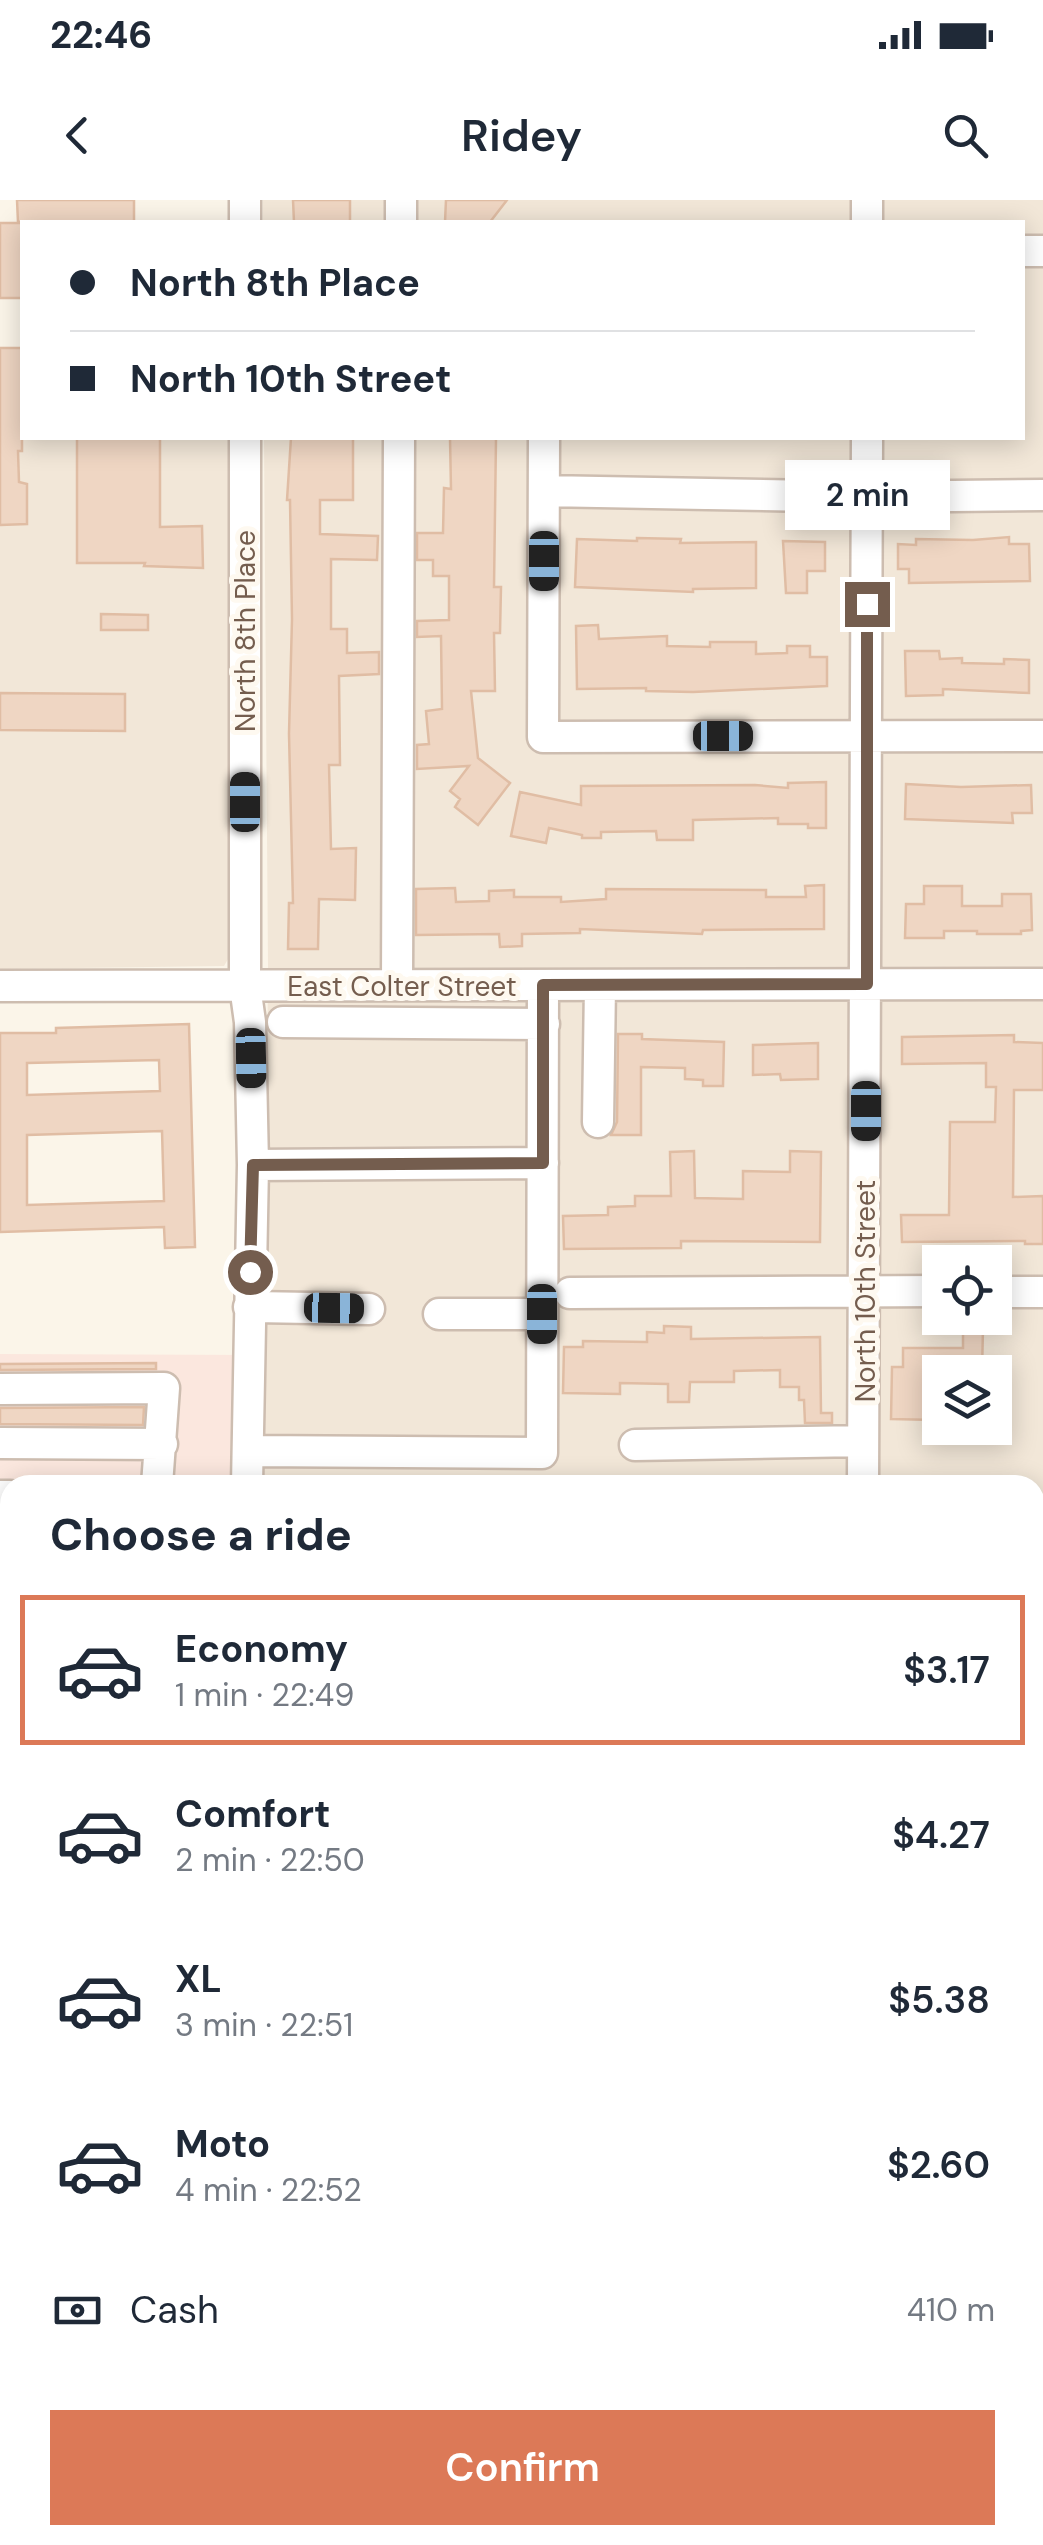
<!DOCTYPE html>
<meta charset="utf-8">
<style>
:root{--surface:#fff;--page:#f2f2f3;--text:#1f2937;--muted:#747a83;--line:#e0e1e3;--accent:#dc7957}
body{margin:0;font-family:"DM Sans",sans-serif;background:var(--page);color:var(--text);height:100vh;display:flex;flex-direction:column;font-size:38px;white-space:nowrap}
*{box-sizing:border-box;margin:0}
p{font-size:32px;color:var(--muted)}
.icon{flex:none;width:55px;height:55px;fill:none;stroke:currentColor;stroke-width:2;stroke-linecap:round;stroke-linejoin:round}
.map{position:relative;flex:1;overflow:hidden}
.details{position:absolute;left:0px;top:1275px;width:1045px;height:1070px;display:flex;flex-direction:column;background:var(--surface);border-radius:30px 30px 0 0;box-shadow:0 5px 25px #0003}
.details>*{flex:none}
.top-card{position:absolute;left:20px;top:20px;width:1005px;height:220px;border-radius:0px;box-shadow:0 5px 25px #0003;display:grid;align-content:center;height:220px;padding:0 50px;background:var(--surface)}
.buttons{position:absolute;left:922px;top:1045px;display:grid;gap:20px}
.buttons a{display:grid;place-items:center;width:90px;height:90px;border-radius:0px;background:var(--surface);box-shadow:0 5px 25px #0003;font-size:50px}
.end{position:absolute;width:45px;height:45px;margin:-22px;border:12px solid #745d4e;background:#fff;box-shadow:0 0 0 5px #fff}
.from{border-radius:50%}
.bubble{position:absolute;height:70px;border-radius:0px;background:var(--surface);box-shadow:0 5px 25px #0003;font-size:32px;font-weight:600;line-height:70px;text-align:center}
.car{position:absolute;width:30px;height:60px;margin:-30px -15px;border-radius:12px;box-shadow:0 0 8px 2px #0007;background:linear-gradient(#222 24%,#8ab4d8 0 40%,#222 0 76%,#8ab4d8 0 86%,#222 0)}
.top-card b{display:flex;align-items:center;gap:35px;height:95px;font-size:38px}
.top-card b+b{border-top:2px solid var(--line)}
.top-card i{width:25px;height:25px;background:var(--text)}
ul{padding:0;list-style:none}
li{display:flex;align-items:center;gap:30px;height:150px;margin:0 20px 15px;padding:0 30px;border:5px solid transparent;border-radius:0px}
li div{flex:1}
li b{display:block;font-size:38px}
li em{font-style:normal;font-weight:600}
li.on{border-color:var(--accent)}
li>.icon{width:90px;height:90px;stroke-width:1.5}
h2{padding:0 50px;font-size:45px;line-height:120px}
.pay{display:flex;align-items:center;gap:25px;height:110px;padding:0 50px;font-size:38px}
.pay p{margin-inline-start:auto}
.action{display:flex;gap:20px;margin-top:auto;padding:20px 50px}
.action a{flex:1;height:115px;border-radius:0px;background:var(--accent);color:#fff;font-size:40px;font-weight:600;line-height:115px;text-align:center}
.status{display:flex;justify-content:space-between;align-items:center;height:70px;padding:0 50px;background:var(--surface);direction:ltr}
.status svg{height:28px;fill:currentColor}
header{display:flex;justify-content:space-between;align-items:center;height:130px;padding:0 50px;background:var(--surface);font-size:45px;font-weight:600}
.map>svg:first-child{display:block}
.residential{fill:#f2e7d8;fill-rule:evenodd}
.commercial{fill:#fbe7de}
.building{fill:#efd6c3;stroke:#e0bda4;stroke-width:2.5;fill-rule:evenodd}
.lines{fill:none;stroke-linecap:round;stroke-linejoin:round}
.minor-casing{stroke:#cdbdb0;stroke-width:35}
.major-casing{stroke:#d8d2cd;stroke-width:45}
.minor{stroke:#fff;stroke-width:30}
.major{stroke:#f5daa7;stroke-width:40}
.route{stroke:#745d4e;stroke-width:12}
.labels{text-anchor:middle;stroke-width:10;stroke-linejoin:round;paint-order:stroke}
.street-label{font-size:28px;fill:#745d4e;stroke:#fef9f0}
</style>
<div class="status"><b>22:46</b><svg viewBox="0 0 49 12"><path d="M0 12V9h3v3zM5 12V6h3v6zM10 12V3h3v9zM15 12V0h3v12zM26 1h20v11H26zM47 4h2v5h-2z"/></svg></div>
<header><svg class="icon" aria-label="back" viewBox="0 0 24 24"><path d="M15 5l-7 7 7 7"/></svg>Ridey<svg class="icon" aria-label="search" viewBox="0 0 24 24"><circle cx="10" cy="10" r="6"/><path d="M15 15l6 6"/></svg></header>
<div class="map">
<svg width="1043" height="2345" viewBox="0 0 1043 2345">
<rect width="100%" height="100%" fill="#fbf5e9"/>
<!-- residential -->
<path class="residential" d="M263 0H1043V1797H1035V1285H264L268 766 264 238H1022V22H263ZM940 1062H995V1118H940ZM940 1172H995V1228H940Z
M0 169H22V238H230L231 754 224 766 0 769Z
M1035 2183H1043V2345H876V2335H1035Z
M255 2335H843V2345H255Z"/>
<!-- commercial -->
<path class="commercial" d="M0 1154 265 1155 264 1285H10V1987H0Z
M1035 1797H1043V1986H1035Z"/>
<!-- building -->
<path class="building" d="M17 0H134V22H18Z
M293 0H350V22H294Z
M446 0H507L490 22H445Z
M0 23H22V98H0Z
M0 148H22V251H18L19 282 27 284V324L0 325Z
M77 238H160V327L202 326 203 368 144 366 145 363H77Z
M291 238H353V300H320V334L378 336 377 360 331 359V429H347V453L379 452V474L339 476 340 565H329L331 649 356 648 355 700 319 699 318 749H288L289 703H293L289 534 292 419 290 300H287Z
M450 238H496L494 387H501L500 433H494L495 491H471L478 558 510 583 478 625 455 607 460 599 450 591 469 566 417 569V545L429 544 426 511 442 509 441 436 417 437V421L449 420V376H433V360H417V333H443L444 288 451 289Z
M1009 337V344H1029L1030 381 909 383V369H898V344L916 345V339L973 340Z
M637 338 681 339 680 343 756 342V388L693 389V392L575 387 577 339 637 341Z
M783 341 825 342V371H807V393H786Z
M101 414 148 415V430H101Z
M598 425 599 439 667 436V446L710 447V442H756V454L787 453V446H810V457H827V486L693 492 646 491V488L577 489 576 426Z
M905 451H939L940 459 962 458V463L1004 464V459L1029 460V493L943 489V495L906 496Z
M0 493 125 494V531L0 530Z
M826 582V628H808V624H778V618L693 620V640H657L656 631 601 632V638H582V635L549 628 546 643 511 636 520 592 581 605V586L755 585 788 588V583Z
M906 584 961 587 1031 585 1032 613H1012L1013 623 905 619Z
M824 685V729L703 730 702 734 580 729V733L522 734V746L500 747 499 734 416 735V689L455 688 456 702 489 701V691L514 690V697H561V702L606 699V689L766 690V697H806L805 686Z
M924 686H962V706H1002V694H1031L1032 730 1021 731V734H977V731H944V738H905L906 704H924Z
M189 824 195 1047 165 1048 164 1027 0 1032V833H56V828ZM159 860 160 891 27 895V863ZM162 931 164 1001 27 1005V935Z
M618 834H642V839L724 842 723 886H703V880L685 879V868L641 867V935H611L617 922Z
M1014 835V842L1043 843V890H1014L1013 997 1043 996V1044H1025V1041L902 1042 901 1015H949L950 922H995L996 887H986V863L902 864V837Z
M818 843V879L781 880 780 874 753 875V845Z
M694 951 695 998 743 999V971L790 972V951L821 952 820 1042 681 1041V1048L564 1049 563 1016 608 1015V1007L635 1006V996H671L670 952Z
M664 1126 691 1127V1139L820 1137 821 1213H832V1223H805L804 1200H799V1187H780V1170L734 1171V1182H690L689 1202H668V1184L620 1183V1194L563 1193 564 1147H583V1141L647 1142V1132L664 1133Z
M963 1127 983 1128 982 1172H938L936 1220 891 1219 892 1167H903V1148H963Z
M156 1163V1169L0 1170V1164Z
M144 1207 143 1225 0 1224V1208Z"/>
<g class="lines">
<defs>
<path id="minor" d="M867 0V22
M245 22V0
M401 22V0
M1022 51H1043
M245 238V786L250 822 253 965 247 1285
M544 238 543 537 1043 536
M544 291 867 297 1043 295
M397 785 399 238
M0 786 1043 784
M283 822 544 824
M598 922 600 785
M253 965 543 963
M995 1092H1043
M570 1093 940 1091
M249 1107 369 1109
M439 1114H542
M0 1189 164 1188 157 1285
M0 1243 162 1244
M635 1245 863 1241
M248 1251 542 1253 543 785
M863 1285 867 238
M0 1296H10
M0 1336H10
M0 1391 10 1390
M1035 1403H1043
M0 1450H10
M1035 1553 1043 1552
M1035 1710H1043
M0 1825H10
M1035 2175H1043
M1035 2326H1043
M242 2335V2345
M527 2335V2345
M651 2335 655 2345
M848 2335 853 2341 864 2344 877 2335
M755 2345V2335"/>
<path id="major" d="M0 2019H10
M1035 2022H1043"/>
</defs>
<!-- minor casing -->
<use href="#minor" class="minor-casing"/>
<!-- major casing -->
<use href="#major" class="major-casing"/>
<!-- minor -->
<use href="#minor" class="minor"/>
<!-- major -->
<use href="#major" class="major"/>
</g>
<g class="lines">
<!-- route -->
<path class="route" d="M250 1072 253 965 543 963V785L867 784V404"/>
</g>
<g class="labels">
<!-- street labels -->
<g class="street-label">
<text transform="translate(245 431) rotate(-90)" y="10">North 8th Place</text>
<text x="402" y="796">East Colter Street</text>
<text transform="translate(865 1091) rotate(-90)" y="10">North 10th Street</text>
</g>
</g>
</svg>
<div class="buttons">
<a><svg class="icon" aria-label="locate" viewBox="0 0 24 24"><circle cx="12" cy="12" r="6"/><path d="M12 2v4M12 18v4M2 12h4M18 12h4"/></svg></a>
<a><svg class="icon" aria-label="layers" viewBox="0 0 24 24"><path d="M12 4l9 5-9 5-9-5zM3 14l9 5 9-5"/></svg></a>
</div>
<i class="end from" style="left:250px;top:1072px"></i>
<i class="end" style="left:867px;top:404px"></i>
<div class="bubble" style="left:785px;top:260px;width:165px">2 min</div>
<i class="car" style="left:544px;top:361px;rotate:180deg"></i>
<i class="car" style="left:723px;top:536px;rotate:90deg"></i>
<i class="car" style="left:245px;top:602px;rotate:0deg"></i>
<i class="car" style="left:251px;top:858px;rotate:179deg"></i>
<i class="car" style="left:866px;top:911px;rotate:180deg"></i>
<i class="car" style="left:334px;top:1108px;rotate:91deg"></i>
<i class="car" style="left:542px;top:1114px;rotate:180deg"></i>
<div class="top-card">
<b><i class="from"></i>North 8th Place</b>
<b><i></i>North 10th Street</b>
</div>
<section class="details">
<h2>Choose a ride</h2>
<ul>
<li class="on"><svg class="icon" aria-label="car" viewBox="0 0 24 24"><path d="M5 17H2v-5l4-1 3-4h7l3 4 3 1v5h-3M9 17h6M6 11h13"/><circle cx="7" cy="17" r="2"/><circle cx="17" cy="17" r="2"/></svg><div><b>Economy</b><p>1 min · 22:49</p></div><em>$3.17</em></li>
<li><svg class="icon" aria-label="car" viewBox="0 0 24 24"><path d="M5 17H2v-5l4-1 3-4h7l3 4 3 1v5h-3M9 17h6M6 11h13"/><circle cx="7" cy="17" r="2"/><circle cx="17" cy="17" r="2"/></svg><div><b>Comfort</b><p>2 min · 22:50</p></div><em>$4.27</em></li>
<li><svg class="icon" aria-label="car" viewBox="0 0 24 24"><path d="M5 17H2v-5l4-1 3-4h7l3 4 3 1v5h-3M9 17h6M6 11h13"/><circle cx="7" cy="17" r="2"/><circle cx="17" cy="17" r="2"/></svg><div><b>XL</b><p>3 min · 22:51</p></div><em>$5.38</em></li>
<li><svg class="icon" aria-label="car" viewBox="0 0 24 24"><path d="M5 17H2v-5l4-1 3-4h7l3 4 3 1v5h-3M9 17h6M6 11h13"/><circle cx="7" cy="17" r="2"/><circle cx="17" cy="17" r="2"/></svg><div><b>Moto</b><p>4 min · 22:52</p></div><em>$2.60</em></li>
</ul>
<div class="pay"><svg class="icon" aria-label="cash" viewBox="0 0 24 24"><path d="M3 7h18v10H3z"/><circle cx="12" cy="12" r="2"/></svg>Cash<p>410 m</p></div>
<div class="action"><a>Confirm</a></div>
</section>
</div>
